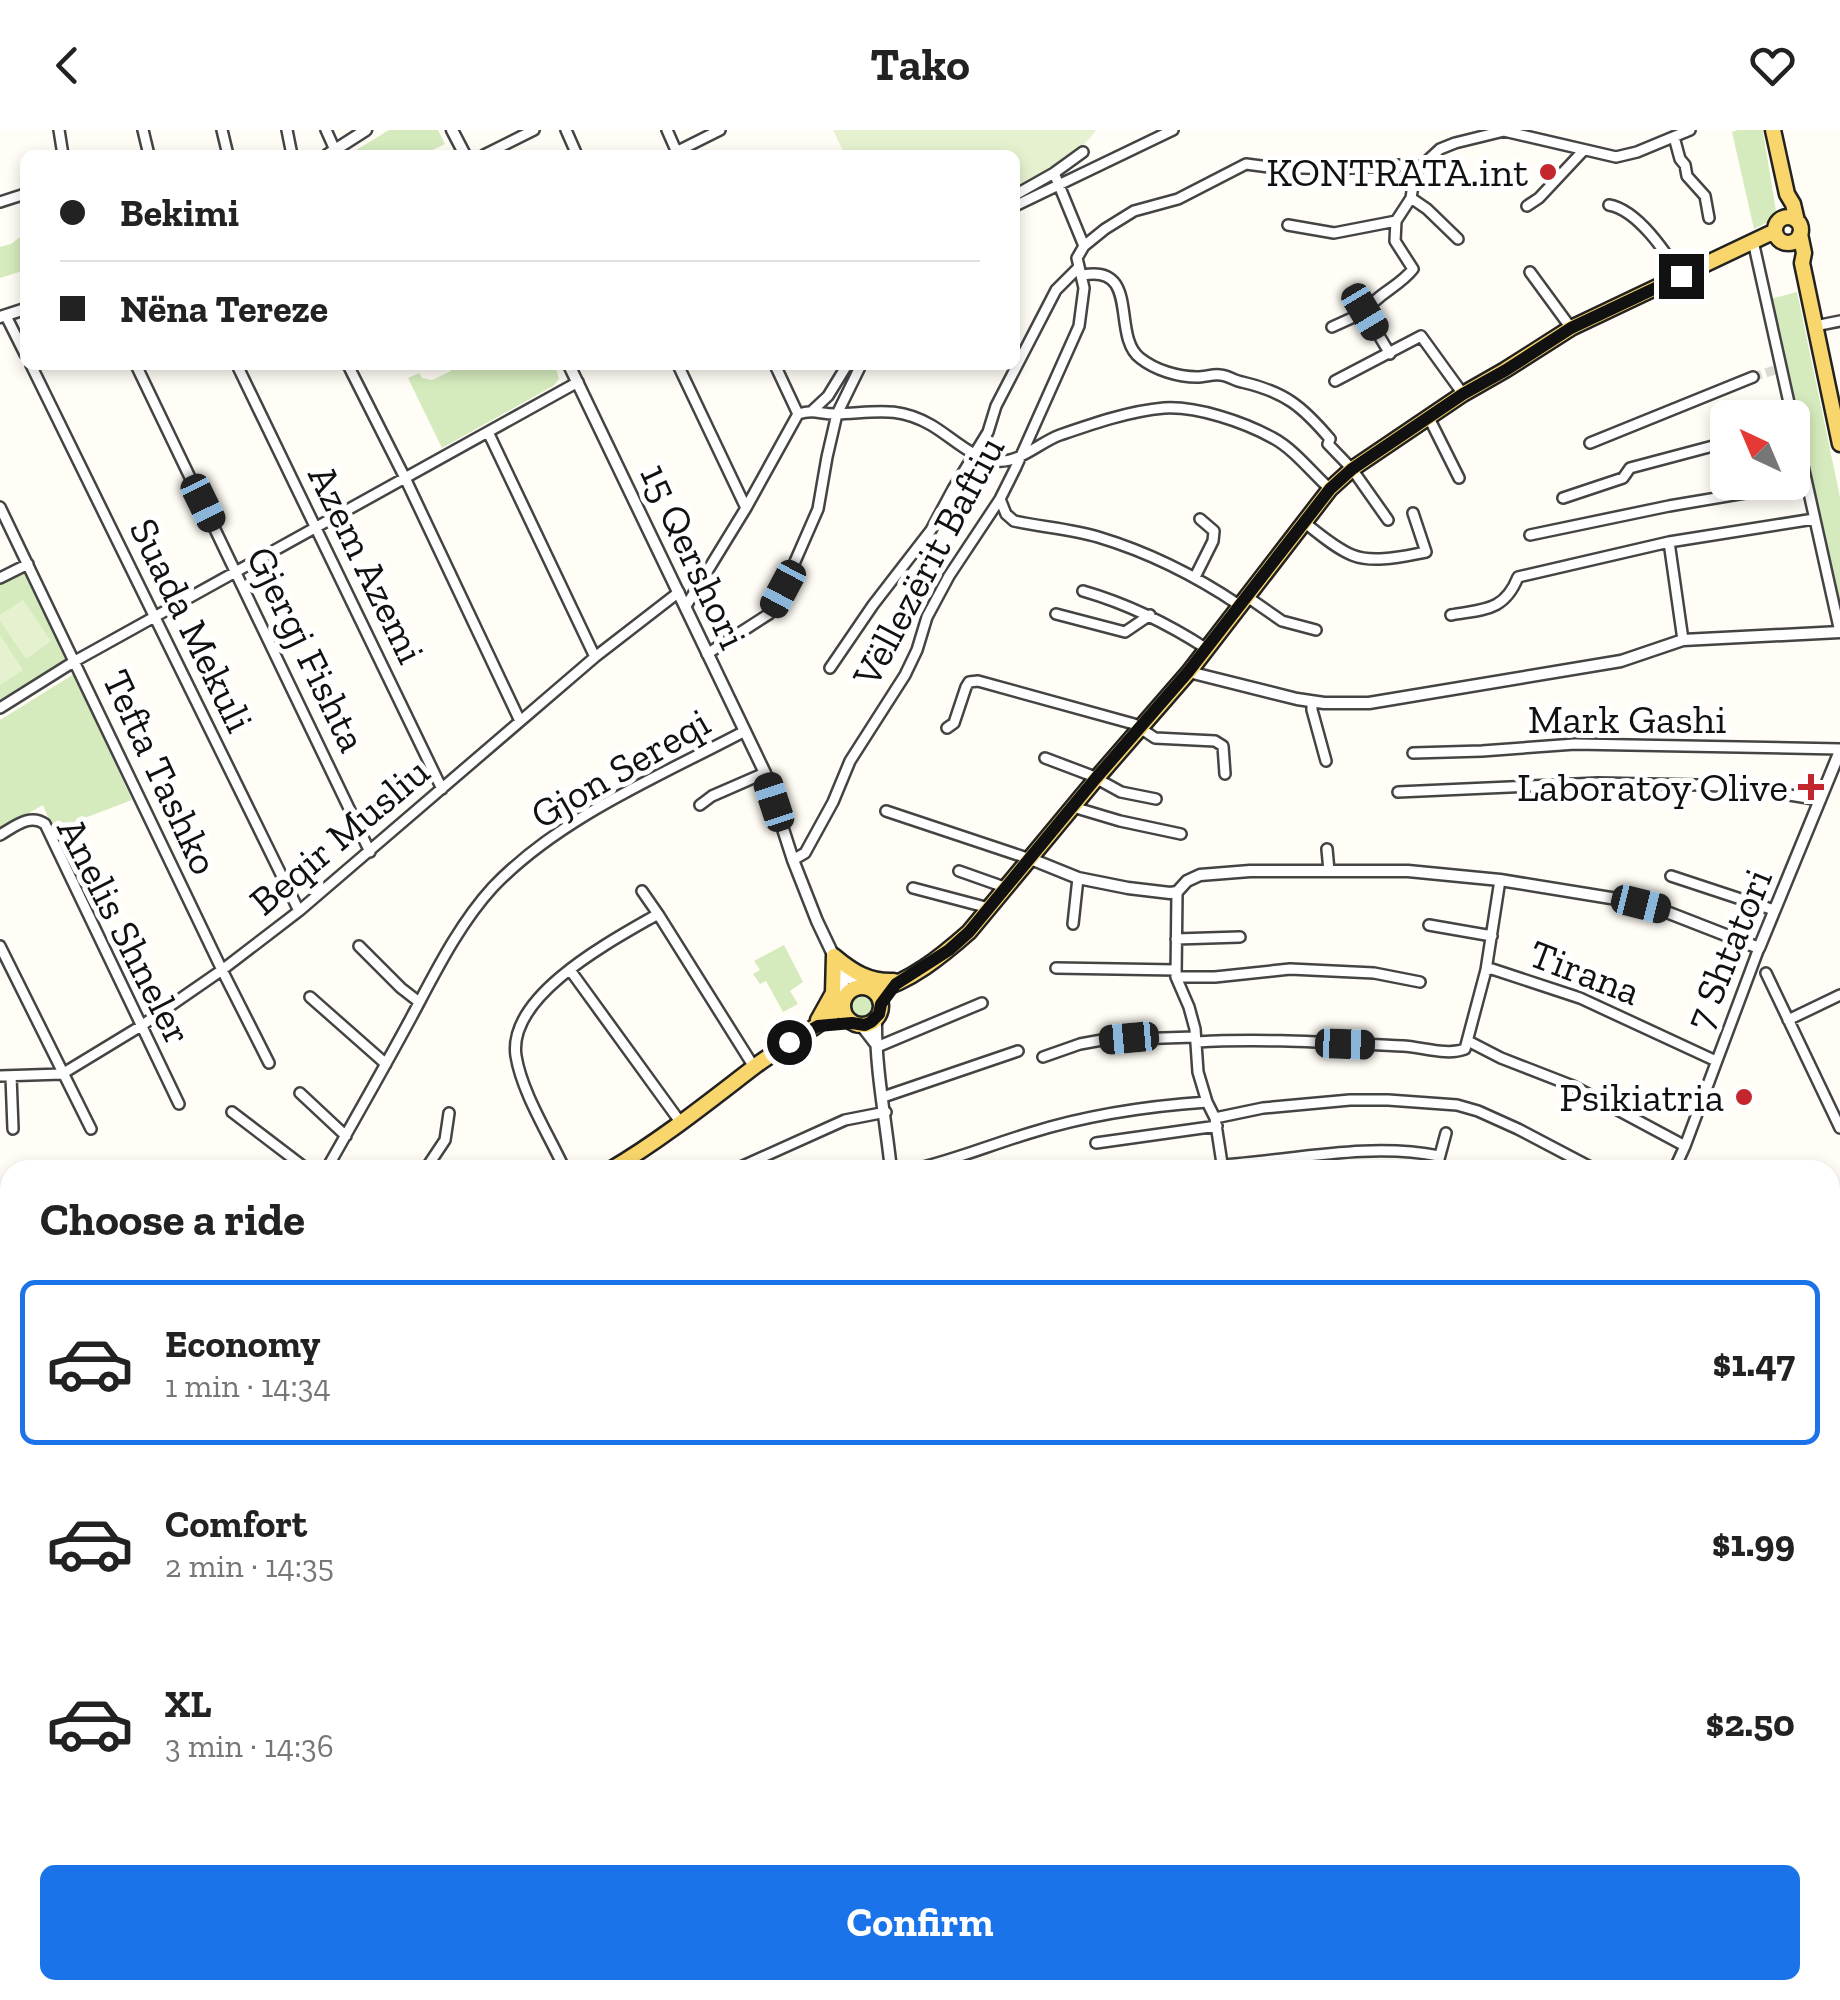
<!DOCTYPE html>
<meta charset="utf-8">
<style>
:root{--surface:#fff;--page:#f2f2f2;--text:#222;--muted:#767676;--line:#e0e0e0;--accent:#1a73e8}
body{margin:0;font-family:"Zilla Slab",serif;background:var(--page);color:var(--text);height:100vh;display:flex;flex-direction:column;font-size:38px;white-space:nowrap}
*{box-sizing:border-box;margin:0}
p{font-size:32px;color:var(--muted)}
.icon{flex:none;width:55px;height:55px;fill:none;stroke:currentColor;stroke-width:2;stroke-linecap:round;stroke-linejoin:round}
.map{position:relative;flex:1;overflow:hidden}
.panel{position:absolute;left:0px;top:1030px;width:1840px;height:840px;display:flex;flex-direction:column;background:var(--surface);border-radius:30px 30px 0 0;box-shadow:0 5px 15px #0003}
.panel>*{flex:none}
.guide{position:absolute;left:20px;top:20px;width:1000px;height:220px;border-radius:15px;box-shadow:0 5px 15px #0003;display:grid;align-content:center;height:220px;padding:0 40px;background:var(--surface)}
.needle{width:65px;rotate:316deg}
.buttons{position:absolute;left:1710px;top:270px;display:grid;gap:20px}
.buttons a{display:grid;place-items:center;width:100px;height:100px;border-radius:15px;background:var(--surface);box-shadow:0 5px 15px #0003;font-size:50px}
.end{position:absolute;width:45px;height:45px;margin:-22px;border:12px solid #111;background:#fff;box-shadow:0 0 0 5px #fff}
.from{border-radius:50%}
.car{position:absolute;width:30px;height:60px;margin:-30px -15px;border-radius:12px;box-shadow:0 0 8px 2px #0007;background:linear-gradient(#222 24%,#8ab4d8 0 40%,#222 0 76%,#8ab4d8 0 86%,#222 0)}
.guide b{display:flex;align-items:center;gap:35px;height:95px;font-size:38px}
.guide b+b{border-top:2px solid var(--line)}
.guide i{width:25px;height:25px;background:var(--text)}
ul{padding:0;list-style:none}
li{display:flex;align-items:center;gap:30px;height:165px;margin:0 20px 15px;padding:0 20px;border:5px solid transparent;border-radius:15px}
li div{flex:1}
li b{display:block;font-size:38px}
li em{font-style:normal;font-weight:800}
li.current{border-color:var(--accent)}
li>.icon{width:90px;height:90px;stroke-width:1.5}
h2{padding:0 40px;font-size:45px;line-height:120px}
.action{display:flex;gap:20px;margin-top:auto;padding:20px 40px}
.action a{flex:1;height:115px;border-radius:15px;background:var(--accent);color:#fff;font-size:40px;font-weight:800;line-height:115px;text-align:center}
header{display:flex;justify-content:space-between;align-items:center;height:130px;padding:0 40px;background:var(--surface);font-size:45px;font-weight:800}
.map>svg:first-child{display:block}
.green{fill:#d5ebbd}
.pitch{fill:#e6f2cf}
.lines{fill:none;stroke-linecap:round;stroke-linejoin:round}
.minor-tunnel{stroke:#dbdad3;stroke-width:9;stroke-dasharray:9 4.5;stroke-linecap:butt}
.minor-casing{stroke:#444;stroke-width:14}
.tertiary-casing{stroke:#444;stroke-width:15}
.primary-casing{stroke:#222;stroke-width:19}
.minor{stroke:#fff;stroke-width:9}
.tertiary{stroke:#fff;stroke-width:10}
.primary{stroke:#f9d66b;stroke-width:14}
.route{stroke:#111;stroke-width:12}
.poi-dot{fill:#c4262e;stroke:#fff;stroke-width:4}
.labels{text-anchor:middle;stroke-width:10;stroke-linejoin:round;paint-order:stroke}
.poi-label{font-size:40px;fill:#111;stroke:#fff;text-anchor:end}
.street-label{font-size:40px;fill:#111;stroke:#fff}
</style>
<header><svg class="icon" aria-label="back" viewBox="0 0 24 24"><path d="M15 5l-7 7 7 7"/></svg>Tako<svg class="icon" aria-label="heart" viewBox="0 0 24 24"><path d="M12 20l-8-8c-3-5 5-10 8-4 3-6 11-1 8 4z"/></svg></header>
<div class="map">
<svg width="1840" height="1870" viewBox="0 0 1840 1870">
<rect width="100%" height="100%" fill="#fffdf5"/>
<!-- green -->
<path class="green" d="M389 0H438L445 14 422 25H348Z
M1738 0H1762L1763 2 1777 87 1754 99 1732 2Z
M25 103V140L0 148V117L11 114Z
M1797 162 1840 367V490L1770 169Z
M449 235H555L559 249 553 256 442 318 408 248 419 243 422 248 432 250 451 241Z
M25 441 69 528 0 571V454Z
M74 544 132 670 53 700 43 675 0 699V590Z
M784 815 803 852 790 861 798 874 783 882 766 851 760 854 753 844 760 840 754 831Z
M847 876a15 15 0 1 1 30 0a15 15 0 1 1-30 0Z
M1830 1786 1840 1806V1870H1488L1475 1860H1830Z"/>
<!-- pitch -->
<path class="pitch" d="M833 0H1096C1087 13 1078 21 1064 27L1065 32 1015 60V25H845Z
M23 470 51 511 26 529 0 491V485Z
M0 505 23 540 0 555Z"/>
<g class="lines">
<!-- minor-tunnel -->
<path class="minor-tunnel" d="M1753 247 1781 238"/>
<defs>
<path id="minor" d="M59 0 63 25
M143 0 149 25
M222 0 228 25
M287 0 292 25
M326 0 335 20
M566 0 577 25
M667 0 678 25
M1674 7 1680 29 1685 35 1687 46 1705 66 1709 88
M676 22 720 0
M1083 22 1054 43 1084 116
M484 25 534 0
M1415 42 1440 19 1455 13 1504 1 1616 27 1637 22 1690 0
M1015 65 1054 43
M1411 68 1427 79 1458 109
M0 72 25 64
M1609 75C1638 80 1666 123 1681 146
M1015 76 1173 0
M1527 76 1539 68 1583 21
M1288 95 1334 103 1396 91 1411 68 1415 42
M1753 111 1840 502
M1530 142 1571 198
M1083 145C1141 134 1111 206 1140 228 1155 240 1178 247 1197 247 1205 247 1213 244 1220 245 1227 245 1235 251 1242 252 1285 262 1302 276 1330 309L1328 314 1352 339 1388 390
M6 186 25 224
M1815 196 1840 191
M1332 197 1365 182
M1390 224 1365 182C1378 163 1399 157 1413 139L1395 111 1396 91
M31 235 299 781
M136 235 370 722
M237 235 442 659
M348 235 405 348 520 591
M678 235 746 378
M775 235 798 284
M1335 251 1421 206 1463 264
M813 280 828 266 847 235
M798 284C815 279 819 284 835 284 873 283 896 275 931 295 952 307 973 330 998 331 1020 333 1040 312 1060 305 1092 294 1129 281 1164 278 1197 276 1244 292 1273 308 1295 320 1312 343 1330 359
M1429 288 1459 348
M488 302 595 527
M1590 313 1753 247
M1563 368 1623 348 1630 338 1728 312
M1000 369 1006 384 1014 391C1041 397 1071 399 1098 407 1148 422 1196 446 1239 475
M0 377 222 840 269 933
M1304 392C1318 403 1335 418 1352 425 1374 434 1404 426 1426 422L1413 383
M1530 405 1669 376 1805 353
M1669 412 1683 510
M1195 447 1213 411 1214 401 1200 389
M0 448 28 434
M1083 461C1128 474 1167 493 1207 519
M1246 466 1282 491 1316 500
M686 476 746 378 798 284
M1056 484 1125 502 1150 485
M1451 485C1483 479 1504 482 1518 447L1669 412 1814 389
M707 524 769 484 783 459 818 379 827 327 837 284 861 235
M830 538 873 475 931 400 953 359 988 302 996 276 1056 160 1079 137
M1312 572V580L1326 631
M0 578 75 531 578 252
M947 598 954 593 966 557 969 552 978 551 1134 594 1155 608 1215 611 1223 616 1225 644
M1413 623 1482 621 1575 614 1840 619
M1045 628 1090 645 1121 662 1156 669
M1398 662 1598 653 1699 655 1741 657 1820 670
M700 675 712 666 765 643
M1073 677 1120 691 1181 704
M886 681 1030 729
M0 705C14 697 30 683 45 694L179 974
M1327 719 1329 741
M793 730 805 723 833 672 850 631 905 545 917 520 927 487 949 446 1000 369 1016 337 1079 196 1084 158 1077 128 1084 116 1105 99 1134 81 1178 69 1246 34 1269 37 1337 39 1399 35 1415 42
M959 741 1007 758
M1671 746 1774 780
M913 758 989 778
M642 761 658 784
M1177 762 1176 847 1189 877 1195 899 1198 942 1207 972 1215 988 1223 1040
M1073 794 1078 748
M1429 795 1492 806
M1176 809 1240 807
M0 816 91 999
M359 816 401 858 419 872
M1056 838 1176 840
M570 840 681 993
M1486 840 1492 839 1580 868 1716 931
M1766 843 1840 998
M1176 847H1215L1290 839 1374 843 1420 852
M310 867 386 934
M1788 890 1840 865
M1468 911 1501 928 1573 956 1685 1016
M1197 912C1265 908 1334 913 1403 916 1422 917 1447 926 1465 919L1486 840 1500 750
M877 917 982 873
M1043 927 1080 914 1102 910 1194 907
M0 946 62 944 141 896 222 840 299 781 595 527 679 462
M11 946 13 999
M300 963 346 1006
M883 967 1018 921
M232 982 308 1040
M1215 988 1263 978 1350 970H1388L1457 975 1478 981 1518 999 1596 1040
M1096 1013 1217 996
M1223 1035C1294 1030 1369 1012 1439 1026
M326 1040C355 989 384 938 412 886 435 843 459 794 493 757 560 687 660 646 745 601
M425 1040 445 1010 449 983
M565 1040C549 1005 522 963 516 926 507 865 613 810 658 784L754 937
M734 1040 845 990 886 982
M911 1040C952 1031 990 1015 1030 1003 1087 985 1148 976 1207 972
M1436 1040 1446 1003
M1674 1040 1685 1016 1759 818
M1830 1128 1840 1129
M0 1140 10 1139
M0 1265 6 1281
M1830 1307 1840 1317
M1830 1357 1840 1368
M1830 1402 1840 1388
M1830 1431 1840 1446
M1830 1574 1840 1593
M1830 1662 1840 1653
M1830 1692 1840 1701
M0 1740 10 1739
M6 1779 10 1778
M598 1860 620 1870
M1706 1860 1715 1870
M0 1862 56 1870
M773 1870 776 1860
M881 1870 882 1860
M952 1870 954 1860
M1504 1870 1512 1860"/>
<path id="tertiary" d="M452 0 465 25
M327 25 366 0
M0 187 25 179
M569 235 765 643 793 730 817 791 837 833 846 865
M1189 542 1297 569 1324 573H1369L1621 531 1683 510 1840 502
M1031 729 1078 748 1128 758 1170 763 1177 762 1187 751 1200 745 1250 741H1408L1500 750 1617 769 1664 781 1759 818 1840 621
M841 837 858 857
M876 889C875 937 886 991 891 1040
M861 895 875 913
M1075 1860 1077 1870
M586 1870 592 1860"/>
<path id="primary" d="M1773 0 1787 64 1793 74 1797 91
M1775 100a13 13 0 1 1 26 0a13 13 0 1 1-26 0Z
M1800 104 1804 123 1802 133 1840 314
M834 826C853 842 869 852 894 851
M843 876a19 19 0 1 1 38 0a19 19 0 1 1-38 0Z
M874 861C909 853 943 825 969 802L1096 649 1189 542 1330 359 1352 339 1463 264 1505 240 1571 198 1775 101
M818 890 833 863 834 826
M610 1040C661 1010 707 973 754 937 783 915 816 900 842 875
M0 1285 10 1279"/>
</defs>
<!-- minor casing -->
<use href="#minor" class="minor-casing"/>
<!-- tertiary casing -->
<use href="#tertiary" class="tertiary-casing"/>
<!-- primary casing -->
<use href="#primary" class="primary-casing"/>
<!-- minor -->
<use href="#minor" class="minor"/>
<!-- tertiary -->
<use href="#tertiary" class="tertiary"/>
<!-- primary -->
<use href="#primary" class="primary"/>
</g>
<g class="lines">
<!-- route -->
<path class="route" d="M789 912 818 896 852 893 865 895 871 892 879 884 881 874 896 854 949 820 969 802 1096 648 1188 542 1330 359 1352 339 1463 264 1506 240 1571 198 1681 146"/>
</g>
<!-- markers -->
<g class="poi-dot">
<circle cx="1548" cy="42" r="10"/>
<path d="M1806 642h10v10h10v10h-10v10h-10v-10h-10v-10h10z"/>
<circle cx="1744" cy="967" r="10"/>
</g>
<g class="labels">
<!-- poi labels -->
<g class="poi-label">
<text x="1528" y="56">KONTRATA.int</text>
<text x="1788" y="671">Laboratoy Olive</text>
<text x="1724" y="981">Psikiatria</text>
</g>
<!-- street labels -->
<g class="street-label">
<text transform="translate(694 426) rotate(65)" y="14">15 Qershori</text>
<text transform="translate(928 431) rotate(-62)" y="14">Vëllezërit Baftiu</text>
<text transform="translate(367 434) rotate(64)" y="14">Azem Azemi</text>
<text transform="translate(192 495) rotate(64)" y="14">Suada Mekuli</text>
<text transform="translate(307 519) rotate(64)" y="14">Gjergj Fishta</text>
<text x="1627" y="603">Mark Gashi</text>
<text transform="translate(620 638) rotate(-30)" y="14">Gjon Sereqi</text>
<text transform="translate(161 642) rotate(65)" y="14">Tefta Tashko</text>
<text transform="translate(339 706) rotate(-40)" y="14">Beqir Musliu</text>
<text transform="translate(125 801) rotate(63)" y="14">Anelis Shneler</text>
<text transform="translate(1728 819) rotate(-68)" y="14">7 Shtatori</text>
<text transform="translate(1585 842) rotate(21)" y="14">Tirana</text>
</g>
</g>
</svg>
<div class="buttons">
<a><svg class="needle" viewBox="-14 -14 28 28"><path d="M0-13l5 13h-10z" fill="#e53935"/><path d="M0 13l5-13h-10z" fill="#767676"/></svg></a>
</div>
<i class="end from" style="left:789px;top:912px"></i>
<i class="end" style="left:1681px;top:146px"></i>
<i class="car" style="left:1365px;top:182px;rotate:149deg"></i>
<i class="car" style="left:203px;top:373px;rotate:154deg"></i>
<i class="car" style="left:783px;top:459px;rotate:208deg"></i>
<i class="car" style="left:774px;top:672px;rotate:342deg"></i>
<i class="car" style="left:1641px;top:774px;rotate:104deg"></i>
<i class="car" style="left:1129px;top:908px;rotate:265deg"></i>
<i class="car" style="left:1345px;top:914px;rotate:92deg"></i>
<div class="guide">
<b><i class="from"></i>Bekimi</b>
<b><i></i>Nëna Tereze</b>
</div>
<section class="panel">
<h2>Choose a ride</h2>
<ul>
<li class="current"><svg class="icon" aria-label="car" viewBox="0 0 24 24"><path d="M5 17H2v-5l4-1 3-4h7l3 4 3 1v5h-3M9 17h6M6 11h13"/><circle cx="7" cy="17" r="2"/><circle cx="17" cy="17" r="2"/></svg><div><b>Economy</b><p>1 min · 14:34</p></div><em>$1.47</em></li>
<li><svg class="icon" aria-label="car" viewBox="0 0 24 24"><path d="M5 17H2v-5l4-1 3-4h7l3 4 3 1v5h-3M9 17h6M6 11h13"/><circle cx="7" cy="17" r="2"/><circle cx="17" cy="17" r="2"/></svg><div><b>Comfort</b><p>2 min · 14:35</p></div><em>$1.99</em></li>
<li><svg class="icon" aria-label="car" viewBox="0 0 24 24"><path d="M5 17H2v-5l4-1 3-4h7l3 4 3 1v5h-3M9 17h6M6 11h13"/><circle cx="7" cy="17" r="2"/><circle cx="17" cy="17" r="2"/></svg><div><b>XL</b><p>3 min · 14:36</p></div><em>$2.50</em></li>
</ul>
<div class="action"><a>Confirm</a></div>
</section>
</div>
